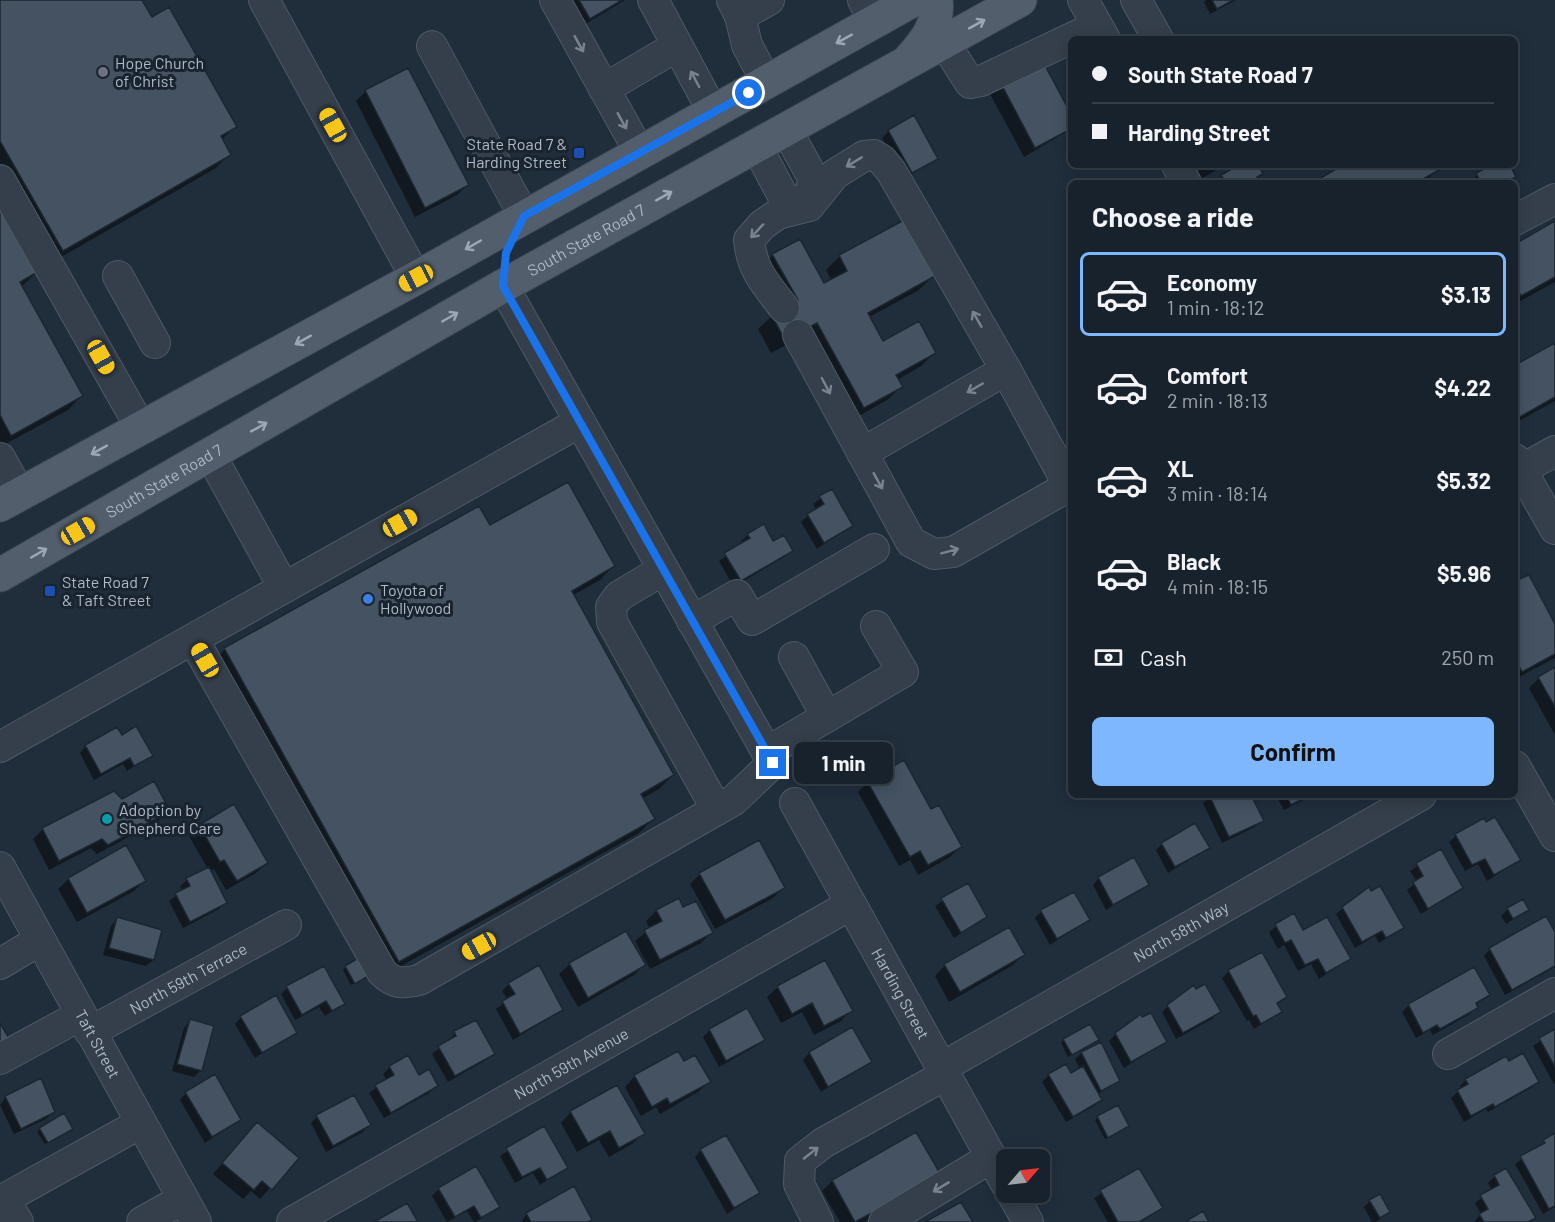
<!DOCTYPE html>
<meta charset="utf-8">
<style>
:root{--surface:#18222c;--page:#212a34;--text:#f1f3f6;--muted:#9fa4a9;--line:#363f48;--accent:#7eb7fd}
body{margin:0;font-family:Barlow,sans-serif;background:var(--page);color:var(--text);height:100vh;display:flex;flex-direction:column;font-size:22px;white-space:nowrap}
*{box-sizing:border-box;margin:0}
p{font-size:20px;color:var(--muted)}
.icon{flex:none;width:33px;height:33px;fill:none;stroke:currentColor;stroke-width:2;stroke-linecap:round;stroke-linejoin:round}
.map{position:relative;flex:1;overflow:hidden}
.side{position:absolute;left:1068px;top:180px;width:450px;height:618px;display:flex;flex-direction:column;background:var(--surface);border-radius:9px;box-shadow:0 3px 15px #0003,0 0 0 2px var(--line)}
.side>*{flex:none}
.top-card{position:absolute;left:1068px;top:36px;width:450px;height:132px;border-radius:9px;box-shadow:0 3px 15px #0003,0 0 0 2px var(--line);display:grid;align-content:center;height:132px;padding:0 24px;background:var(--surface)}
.needle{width:39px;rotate:62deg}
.controls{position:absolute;left:996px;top:1149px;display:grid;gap:12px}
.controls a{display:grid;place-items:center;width:54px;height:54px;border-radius:9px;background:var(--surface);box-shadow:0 3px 15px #0003,0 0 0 2px var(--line);font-size:30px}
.end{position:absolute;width:27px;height:27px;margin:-14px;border:8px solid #1a73e8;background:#fff;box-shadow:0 0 0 3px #fff}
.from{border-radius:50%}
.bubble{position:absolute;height:42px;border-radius:9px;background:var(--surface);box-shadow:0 3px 15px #0003,0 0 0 2px var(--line);font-size:20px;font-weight:700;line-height:42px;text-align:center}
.car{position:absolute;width:18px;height:36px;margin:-18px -9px;border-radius:8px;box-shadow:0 0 4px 2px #0007;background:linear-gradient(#f5c518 24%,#345 0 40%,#f5c518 0 76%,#345 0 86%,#f5c518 0)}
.top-card b{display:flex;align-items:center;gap:21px;height:57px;font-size:22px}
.top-card b+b{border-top:2px solid var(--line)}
.top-card i{width:15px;height:15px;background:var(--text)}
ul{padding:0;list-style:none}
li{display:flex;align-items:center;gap:18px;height:84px;margin:0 12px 9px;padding:0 12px;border:3px solid transparent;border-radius:9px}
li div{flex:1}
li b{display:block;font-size:22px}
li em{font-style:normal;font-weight:700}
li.active{border-color:var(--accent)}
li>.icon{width:54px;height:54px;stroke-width:1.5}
h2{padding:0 24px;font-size:27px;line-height:72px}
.pay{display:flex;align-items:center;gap:15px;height:66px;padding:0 24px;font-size:22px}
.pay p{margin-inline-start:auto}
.cta{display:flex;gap:12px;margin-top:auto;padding:12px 24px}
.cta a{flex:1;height:69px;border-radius:9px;background:var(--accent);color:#111;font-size:24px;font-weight:700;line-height:69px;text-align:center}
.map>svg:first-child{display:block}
.shadow{fill:#0007}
.building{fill:#445262;stroke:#1c2631;stroke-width:1.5}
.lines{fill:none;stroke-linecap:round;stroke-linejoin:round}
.minor-casing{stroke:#4f5a65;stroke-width:32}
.major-casing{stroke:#3d4854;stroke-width:35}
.minor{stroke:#343f4b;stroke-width:30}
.major{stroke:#525e6b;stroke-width:33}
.oneway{stroke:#9ca8b5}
.oneway2{stroke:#78838f}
.route{stroke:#1a73e8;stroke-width:8}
.worship-dot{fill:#6b7280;stroke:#1a242f;stroke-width:2}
.transit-dot{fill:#1a4fb4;stroke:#1a242f;stroke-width:2}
.shop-dot{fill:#3f7fe0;stroke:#1a242f;stroke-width:2}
.culture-dot{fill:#0f9aa8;stroke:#1a242f;stroke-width:2}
.labels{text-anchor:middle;stroke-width:6;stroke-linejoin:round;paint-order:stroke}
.poi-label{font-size:16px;fill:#afbac7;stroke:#1a242f;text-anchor:start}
.street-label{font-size:16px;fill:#afbac7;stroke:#1a242f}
</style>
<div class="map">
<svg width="1555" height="1222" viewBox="0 0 1555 1222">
<rect width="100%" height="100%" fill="#202d3b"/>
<!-- shadow -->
<path class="shadow" d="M0 0H141L151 19 236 126 221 140 229 154 216 168 49 264 0 178Z
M563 0H625L579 28Z
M1206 0H1236L1210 14 1204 2Z
M1041 60 1071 117V129L1024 157 989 92Z
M366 91 467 185 457 195 415 217 356 101Z
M889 131 936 158 905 179 882 138Z
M1194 165H1226L1202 178Z
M1242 165H1257L1261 173 1256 178 1259 183H1215Z
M1346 165H1434L1437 170 1424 183H1315Z
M1495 165H1509L1515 176 1508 183H1471L1477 175Z
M0 190 39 270 21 287 81 396 68 410 0 447Z
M1555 223V282L1515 304V245Z
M773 255 823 286 832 281 826 270 840 256 933 276 919 290 869 317 883 343 934 353 921 366 897 380 901 387 887 400 850 421 803 336 771 353 758 329 772 316 759 269Z
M1555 344V401L1515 423V367Z
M831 491 851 526 817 549 801 522 816 509 813 504Z
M489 527 613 566 600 580 573 595 673 775 659 789 641 799 653 819 639 833 385 975 211 663 225 649Z
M748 535 791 551 784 557 734 587 719 561 743 544 741 541Z
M1515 584 1555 627V658L1515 679Z
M1555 669V735L1529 688 1539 678Z
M121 737 151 755 127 771 123 764 94 780 80 753 86 746Z
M868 782 931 811 960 847 950 857 918 875 910 860 899 866 858 792Z
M1213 795H1250L1262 820 1255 827 1222 843 1203 803Z
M1276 795H1313L1284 810Z
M122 801 169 811 158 821 97 854 91 848 49 870 33 839 43 829Z
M200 826 266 863 256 873 226 890 214 869 209 872 225 902 219 909 183 928 169 901 183 891 180 886 187 880 208 869 189 836Z
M1456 836 1519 860 1487 881 1478 864 1465 871 1449 842Z
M1162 844 1208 848 1168 873 1156 850Z
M1440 851 1461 888 1421 914 1407 890 1417 882 1410 871Z
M700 874 783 887 773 898 715 929 690 884Z
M1099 878 1147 885 1106 910 1093 885Z
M69 879 144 881 134 891 77 922 58 889Z
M967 885 986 917 954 938 935 906Z
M678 900 682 909 711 933 701 943 650 969 635 941 650 929 646 921 656 911Z
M1343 908 1402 928 1379 943 1375 936 1355 948 1336 914Z
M1508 909 1527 910 1506 924 1501 916Z
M1041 912 1088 920 1050 945 1035 918Z
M1293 915 1302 932 1349 959 1319 979 1311 964 1298 971 1284 945 1278 949 1269 932Z
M117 919 153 960 146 966 103 955 111 926Z
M1555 935V967L1505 995 1484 956 1490 949Z
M1023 955 1013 965 949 1002 935 976 945 965Z
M570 964 644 965 634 975 578 1007 559 974Z
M346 967 365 977 351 985 343 970Z
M1474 969 1488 995 1475 1005 1470 1014 1433 1035 1430 1030 1416 1038 1402 1012 1409 1005Z
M1229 971 1285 997 1276 1005 1280 1012 1254 1029 1249 1020 1247 1021 1222 978Z
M509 984 562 1010 513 1040 496 1009 508 1000 502 991Z
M778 987 851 1010 841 1021 814 1035 802 1012 781 1023 767 997Z
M1193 987 1219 1012 1212 1019 1176 1039 1162 1012 1181 994Z
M287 988 343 1003 325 1016 319 1007 295 1020 281 994Z
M746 1010 763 1040 756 1046 719 1067 703 1037 710 1030Z
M1140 1016 1165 1042 1124 1068 1109 1041 1127 1023Z
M241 1017 295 1032 255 1058 235 1024Z
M190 1021 201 1070 194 1077 172 1071 184 1028Z
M852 1029 870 1061 821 1092 803 1060 809 1053Z
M1555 1031V1084H1554L1533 1046Z
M455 1033 493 1054 486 1060 448 1082 432 1054 449 1041Z
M1063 1040 1094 1042 1068 1057 1061 1043Z
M1082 1053 1118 1081 1098 1094 1100 1099 1094 1106 1066 1122 1042 1082 1049 1075H1071L1080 1070 1075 1059Z
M683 1063 709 1082 698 1092 660 1114 656 1107 641 1116 625 1087 635 1076Z
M1508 1063 1537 1082 1531 1088 1488 1112 1486 1109 1464 1122 1451 1098 1461 1089 1460 1086 1466 1080Z
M390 1067 436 1086 429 1093 384 1118 369 1093 387 1080 383 1074Z
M186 1093 239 1120 205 1143 180 1100Z
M6 1097 53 1112 46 1119 14 1134 0 1105Z
M571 1112 643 1134 632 1144 609 1157 599 1140 577 1152 561 1123Z
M317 1117 369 1125 363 1132 326 1152 311 1123Z
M1098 1117 1127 1126 1105 1139 1095 1120Z
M543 1128 566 1167 540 1185 533 1173 515 1183 500 1156Z
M40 1129 68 1131 45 1144 37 1132Z
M916 1134 929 1185 864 1222H840L822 1191 832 1181Z
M247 1135 297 1158 260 1199 251 1191 243 1199 213 1174Z
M1555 1135V1207L1543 1214 1515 1164Z
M701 1150 758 1193 727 1214 695 1157Z
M1139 1170 1161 1208 1141 1222H1108L1094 1198Z
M1495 1176 1534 1218 1530 1222H1474L1481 1214 1475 1203 1492 1190 1488 1183Z
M439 1189 498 1207 476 1222H474L467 1211 447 1222 432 1196Z
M1370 1201 1388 1212 1376 1222H1372L1364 1207Z
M527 1214 591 1219 588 1222H521Z"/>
<!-- building -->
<path class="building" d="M0 0H142L152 17 169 7 237 127 221 136 231 155 63 251 0 141Z
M579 0H622L590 19Z
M1212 0H1233L1217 9Z
M1041 58 1071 114V129L1035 148 999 80Z
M408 68 469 185 425 208 365 90Z
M914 115 938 159 912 173 888 130Z
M1239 165H1258L1263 174 1257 177 1261 183H1226L1221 175Z
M1343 165H1436L1439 170 1416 183H1312Z
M1492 165H1510L1516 177 1504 183H1481L1476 173Z
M0 204 41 270 20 282 83 396 11 436 0 415Z
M904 220 935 276 868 313 883 341 919 321 936 353 896 375 903 387 864 408 817 323 785 340 771 314 798 300 772 254 800 239 824 283 847 271 839 255Z
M1555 221V277L1521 296 1515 285V244Z
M1555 343V397L1518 418 1515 412V365Z
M568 482 615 566 572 591 674 775 641 794 655 819 399 962 224 648 479 506 490 525Z
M832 489 853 526 824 543 807 514 824 504 819 496Z
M764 524 773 541 784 535 793 551 741 581 724 553 750 538 747 534Z
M1529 575 1555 624V654L1522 672 1515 658V581Z
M1555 667V707L1538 677Z
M136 726 153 756 134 766 130 758 101 774 85 745 117 727 122 735Z
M904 760 931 809 939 805 962 847 928 865 920 851 910 857 867 781Z
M154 781 170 811 108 845 102 839 59 861 42 828 114 791 122 799Z
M1209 795H1251L1264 821 1229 837Z
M1286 795H1310L1291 805Z
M234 804 268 863 237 881 224 860 220 862 199 825Z
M1495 817 1521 860 1494 875 1485 859 1472 865 1455 834 1484 818 1486 822Z
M1195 823 1210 848 1175 867 1161 843Z
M759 840 785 888 725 920 699 873Z
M126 845 146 881 87 913 68 878Z
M1441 849 1463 888 1428 909 1413 882 1423 876 1416 863Z
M1134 857 1149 885 1113 905 1098 877Z
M209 867 227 903 190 922 175 893 190 886 186 878Z
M968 883 987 917 961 933 941 898Z
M1380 886 1404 928 1386 938 1382 931 1362 942 1342 907 1369 887 1371 891Z
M1074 892 1090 920 1057 939 1040 910Z
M679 898 683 907 696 901 713 933 660 960 644 930 662 921 656 910Z
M1523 899 1529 910 1513 919 1507 908Z
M1294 913 1303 930 1327 917 1351 959 1326 973 1318 959 1305 965 1291 940 1285 943 1275 924Z
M1546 916 1555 932V966L1512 990 1489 948Z
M117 917 162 930 154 960 109 948Z
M1009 927 1025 955 960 992 944 964Z
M626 931 646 965 588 998 569 963Z
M1262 952 1287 997 1277 1003 1282 1012 1261 1024 1256 1015 1253 1016 1228 970Z
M360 957 370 975 355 984 345 966Z
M825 960 853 1011 824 1026 812 1003 792 1014 777 986Z
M539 965 563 1010 520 1034 502 1001 515 994 508 983Z
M324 966 345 1004 332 1011 326 1001 302 1015 286 986Z
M1474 967 1490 995 1476 1003 1478 1008 1440 1029 1437 1025 1423 1033 1408 1004Z
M1205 984 1221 1012 1183 1033 1167 1005 1194 985 1196 989Z
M276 995 297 1033 262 1053 240 1016Z
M747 1008 765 1040 726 1061 709 1029Z
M1151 1013 1167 1042 1131 1062 1115 1033 1141 1014 1142 1017Z
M190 1019 214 1026 202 1071 177 1064Z
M476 1020 495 1054 455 1076 438 1046 456 1036 454 1031Z
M0 1023 12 1043 0 1050Z
M1090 1024 1099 1040 1072 1055 1063 1039Z
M852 1027 872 1062 828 1087 809 1052Z
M1555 1029V1067L1539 1038Z
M1101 1042 1120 1081 1101 1091 1081 1052Z
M678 1051 684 1061 695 1055 711 1082 670 1104 667 1098 652 1107 634 1075Z
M1523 1053 1539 1082 1495 1107 1493 1104 1471 1116 1457 1090 1468 1084 1465 1079 1506 1056 1509 1061Z
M408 1055 419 1075 429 1069 438 1086 391 1113 375 1085 394 1075 389 1066Z
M1066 1064 1071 1073 1083 1066 1102 1100 1073 1117 1048 1074Z
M215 1074 241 1120 212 1137 185 1092Z
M41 1078 55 1112 21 1129 5 1096Z
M617 1085 645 1134 619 1148 610 1131 588 1143 570 1111Z
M354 1095 371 1125 333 1146 316 1115Z
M1118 1105 1129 1126 1108 1138 1097 1116Z
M64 1113 73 1129 48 1143 39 1128Z
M257 1122 299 1158 272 1190 262 1181 254 1190 222 1163Z
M544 1126 568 1168 547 1180 540 1168 522 1177 506 1148Z
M916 1132 941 1175 855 1222 832 1180Z
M1555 1133V1206L1549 1209 1520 1156 1545 1143 1543 1140Z
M726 1135 760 1193 734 1208 700 1149Z
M476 1166 500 1207 481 1218 474 1206 455 1217 438 1188Z
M1139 1168 1163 1208 1139 1222H1118L1100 1190Z
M1506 1168 1536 1218 1528 1222H1484L1479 1214 1488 1209 1480 1195 1499 1185 1494 1175Z
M574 1186 592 1220 588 1222H531L526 1213Z
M1380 1194 1390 1212 1380 1218 1369 1200Z
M961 1202 973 1222H925Z
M407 1203 418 1222H374Z
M1203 1211 1209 1222H1185Z"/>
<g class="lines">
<defs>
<g id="minor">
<path d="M264 0 416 278"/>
<path d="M555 0 640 153"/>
<path d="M653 0 713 112"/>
<path d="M732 0 740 16 747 45 767 83"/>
<path d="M863 0 875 22"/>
<path d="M1083 0 1105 39"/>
<path d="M1136 0 1158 39"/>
<path d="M740 16 769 0"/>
<path d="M944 42 970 83 981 81 1097 26"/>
<path d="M432 46 524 216"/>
<path d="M604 89 677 46"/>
<path d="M756 145 784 198 809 206 813 178 786 129"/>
<path d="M1177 165 1186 183"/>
<path d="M0 180 141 428"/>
<path d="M1515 220 1555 199"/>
<path d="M118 276 155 343"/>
<path d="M784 308C766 284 752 271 749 240L762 225 778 214 809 206 835 174 864 156 874 155 882 160 891 171 1006 370"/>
<path d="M798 335 911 542 934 554 953 552 1069 486 1006 370 862 453"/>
<path d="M210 454 284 588"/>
<path d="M0 458 20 494"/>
<path d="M1515 459 1555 529"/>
<path d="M1521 470 1555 451"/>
<path d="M663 570 619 596 611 607 612 622 717 810"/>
<path d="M692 621 737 595 752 620 874 549"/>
<path d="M193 639 382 972C394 984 402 984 419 980L734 800 773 763 503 286"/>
<path d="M794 657 827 717"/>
<path d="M0 747 580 422"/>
<path d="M767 752 903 672 876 626"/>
<path d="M1515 766 1555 836"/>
<path id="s1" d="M795 803 1006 1184"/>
<path id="s2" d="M0 867 196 1222"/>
<path d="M0 964 40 940"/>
<path id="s3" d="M90 1032 286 925"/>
<path d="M1448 1054 1555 993"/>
<path d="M0 1059 81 1015"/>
<path id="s4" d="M941 1068 1421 795"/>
<path d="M1011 1192 1028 1222"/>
<path d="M18 1222 4 1199 141 1123"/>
<path d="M142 1222 183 1199"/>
<path id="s5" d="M292 1222 850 905"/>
<path d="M818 1222 799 1184 800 1161 823 1143 945 1075"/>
<path d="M884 1222 992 1157"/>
</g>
<g id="major">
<path d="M910 59C926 41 939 25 936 0"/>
<path d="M0 505 416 278 913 0"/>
<path id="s6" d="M0 575 503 286 1020 0"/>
</g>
</defs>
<!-- minor casing -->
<use href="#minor" class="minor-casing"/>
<!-- major casing -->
<use href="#major" class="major-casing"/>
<!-- minor -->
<use href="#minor" class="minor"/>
<!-- major -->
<use href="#major" class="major"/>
</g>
<!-- one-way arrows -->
<defs><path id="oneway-shaft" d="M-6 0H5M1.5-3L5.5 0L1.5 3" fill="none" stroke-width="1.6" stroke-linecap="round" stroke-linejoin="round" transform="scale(1.5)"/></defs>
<g class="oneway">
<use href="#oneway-shaft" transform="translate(977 24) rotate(-29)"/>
<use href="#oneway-shaft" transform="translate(844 39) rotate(151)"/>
<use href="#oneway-shaft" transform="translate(664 196) rotate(-29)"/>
<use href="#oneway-shaft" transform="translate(473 245) rotate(150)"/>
<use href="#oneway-shaft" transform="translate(450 317) rotate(-30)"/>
<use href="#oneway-shaft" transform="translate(303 340) rotate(151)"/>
<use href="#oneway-shaft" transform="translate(259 427) rotate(-29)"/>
<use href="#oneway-shaft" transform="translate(99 450) rotate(151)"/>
<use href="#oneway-shaft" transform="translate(39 553) rotate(-30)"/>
</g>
<g class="oneway2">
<use href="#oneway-shaft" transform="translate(579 44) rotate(61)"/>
<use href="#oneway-shaft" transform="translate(695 79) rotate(-118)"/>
<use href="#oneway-shaft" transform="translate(622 121) rotate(61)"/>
<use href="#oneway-shaft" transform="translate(854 162) rotate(149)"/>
<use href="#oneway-shaft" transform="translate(757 231) rotate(133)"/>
<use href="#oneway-shaft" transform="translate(977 319) rotate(-120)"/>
<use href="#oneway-shaft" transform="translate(826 386) rotate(62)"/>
<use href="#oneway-shaft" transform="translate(975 388) rotate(150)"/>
<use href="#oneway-shaft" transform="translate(878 481) rotate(61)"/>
<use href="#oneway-shaft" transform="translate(950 551) rotate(-15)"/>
<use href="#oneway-shaft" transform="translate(811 1153) rotate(-38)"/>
<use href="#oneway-shaft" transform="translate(941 1187) rotate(149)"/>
</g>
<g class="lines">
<!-- route -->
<path class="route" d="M749 93 524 216 506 253 503 286 773 763"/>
</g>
<!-- markers -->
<circle class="worship-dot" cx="103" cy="72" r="6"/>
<g class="transit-dot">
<rect x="573" y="147" width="12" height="12" rx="3"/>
<rect x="44" y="585" width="12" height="12" rx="3"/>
</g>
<circle class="shop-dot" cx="368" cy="599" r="6"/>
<circle class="culture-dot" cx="107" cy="819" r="6"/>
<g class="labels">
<!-- poi labels -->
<g class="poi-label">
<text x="115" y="69">Hope Church<tspan x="115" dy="18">of Christ</tspan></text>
<text x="567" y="150" text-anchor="end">State Road 7 &amp;<tspan x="567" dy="18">Harding Street</tspan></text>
<text x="62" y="588">State Road 7<tspan x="62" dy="18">&amp; Taft Street</tspan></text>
<text x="380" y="596">Toyota of<tspan x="380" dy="18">Hollywood</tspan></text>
<text x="119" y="816">Adoption by<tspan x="119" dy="18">Shepherd Care</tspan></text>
</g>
<!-- street labels -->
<g class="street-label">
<text dy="6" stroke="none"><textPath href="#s6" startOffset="675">South State Road 7</textPath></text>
<text dy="6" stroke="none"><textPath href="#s6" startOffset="189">South State Road 7</textPath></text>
<text dy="6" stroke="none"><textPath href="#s4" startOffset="276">North 58th Way</textPath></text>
<text dy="6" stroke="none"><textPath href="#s3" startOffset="112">North 59th Terrace</textPath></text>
<text dy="6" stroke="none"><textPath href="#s1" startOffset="218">Harding Street</textPath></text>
<text dy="6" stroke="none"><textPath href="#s2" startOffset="202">Taft Street</textPath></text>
<text dy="6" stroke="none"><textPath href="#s5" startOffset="321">North 59th Avenue</textPath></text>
</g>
</g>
</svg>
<div class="controls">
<a><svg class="needle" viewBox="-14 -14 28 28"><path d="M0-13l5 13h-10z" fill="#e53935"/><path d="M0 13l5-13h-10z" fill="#9fa4a9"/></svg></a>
</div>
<i class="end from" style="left:749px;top:93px"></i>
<i class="end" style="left:773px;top:763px"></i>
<div class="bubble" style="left:794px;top:742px;width:99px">1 min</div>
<i class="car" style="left:333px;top:125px;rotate:331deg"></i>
<i class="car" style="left:416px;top:278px;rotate:242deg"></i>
<i class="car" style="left:101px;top:357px;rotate:151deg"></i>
<i class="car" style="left:400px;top:523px;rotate:61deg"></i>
<i class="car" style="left:78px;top:531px;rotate:60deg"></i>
<i class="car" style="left:205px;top:660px;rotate:330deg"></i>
<i class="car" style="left:479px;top:946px;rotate:241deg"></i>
<div class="top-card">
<b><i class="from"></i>South State Road 7</b>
<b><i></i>Harding Street</b>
</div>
<section class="side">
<h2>Choose a ride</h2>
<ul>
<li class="active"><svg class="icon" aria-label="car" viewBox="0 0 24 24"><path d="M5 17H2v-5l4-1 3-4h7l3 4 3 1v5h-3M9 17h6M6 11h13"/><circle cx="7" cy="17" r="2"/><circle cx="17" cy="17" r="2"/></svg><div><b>Economy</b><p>1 min · 18:12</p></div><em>$3.13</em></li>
<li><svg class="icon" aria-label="car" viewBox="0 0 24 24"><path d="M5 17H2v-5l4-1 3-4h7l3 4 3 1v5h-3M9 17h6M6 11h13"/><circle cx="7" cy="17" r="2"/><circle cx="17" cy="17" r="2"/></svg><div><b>Comfort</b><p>2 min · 18:13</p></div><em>$4.22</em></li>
<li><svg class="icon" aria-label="car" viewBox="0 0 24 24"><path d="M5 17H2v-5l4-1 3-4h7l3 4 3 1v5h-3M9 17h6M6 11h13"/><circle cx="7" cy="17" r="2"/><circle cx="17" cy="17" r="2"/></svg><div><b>XL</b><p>3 min · 18:14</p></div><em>$5.32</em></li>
<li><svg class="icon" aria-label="car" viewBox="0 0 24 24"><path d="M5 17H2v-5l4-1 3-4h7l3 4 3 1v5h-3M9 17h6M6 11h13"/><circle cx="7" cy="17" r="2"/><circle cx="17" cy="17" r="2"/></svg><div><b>Black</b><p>4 min · 18:15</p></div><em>$5.96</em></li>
</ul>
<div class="pay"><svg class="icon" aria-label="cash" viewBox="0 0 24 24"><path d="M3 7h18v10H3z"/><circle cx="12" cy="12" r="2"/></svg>Cash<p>250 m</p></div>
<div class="cta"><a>Confirm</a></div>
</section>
</div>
